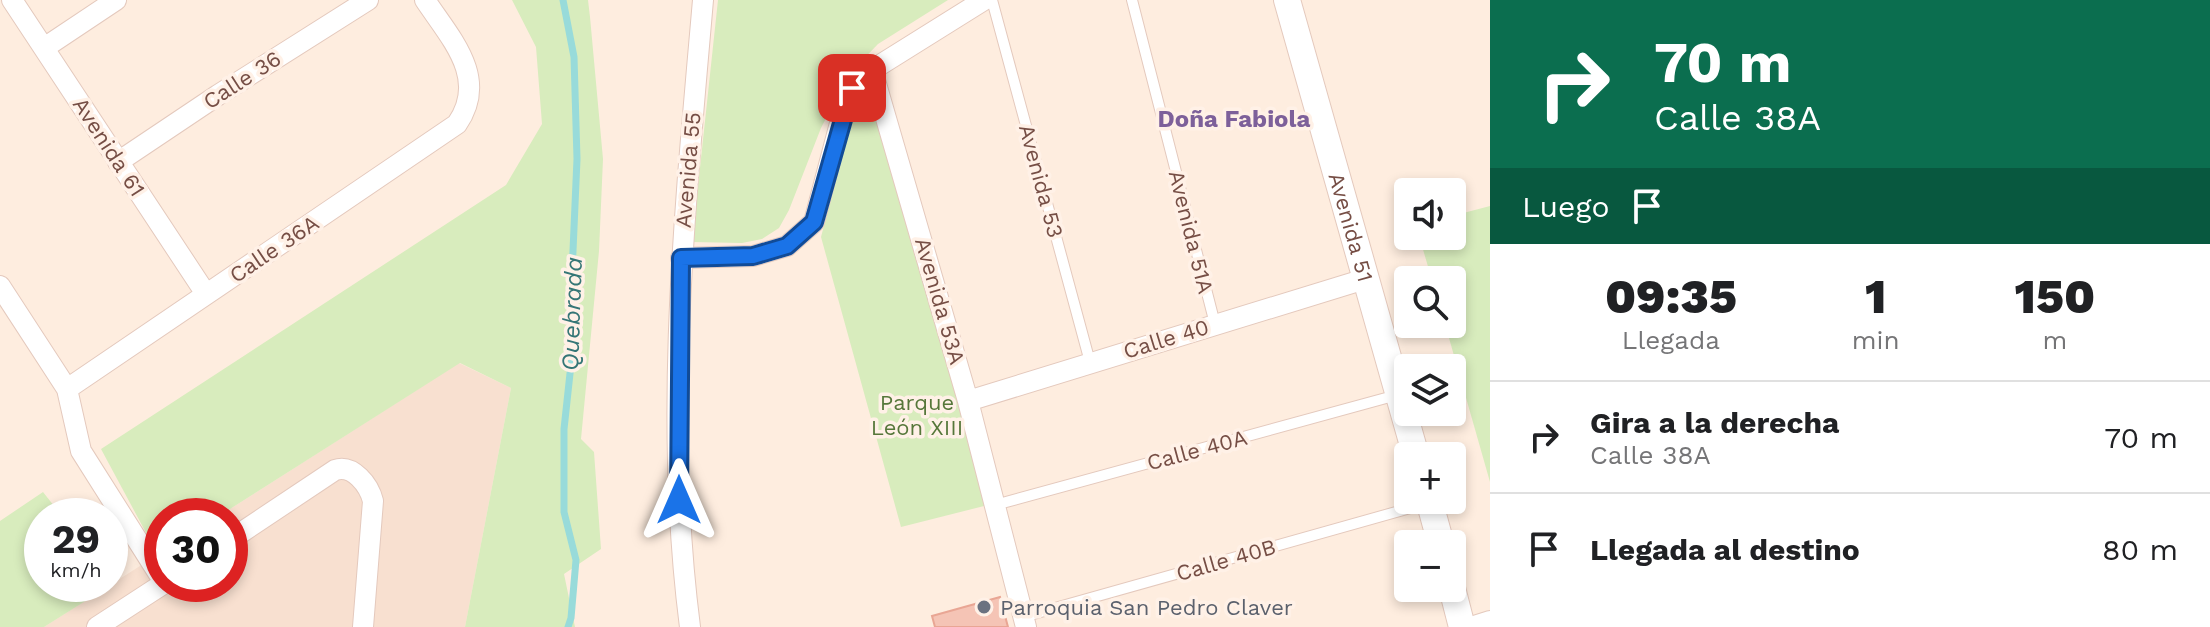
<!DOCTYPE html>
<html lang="es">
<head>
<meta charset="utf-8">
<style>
  :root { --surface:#fff; --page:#f2f2f2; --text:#202124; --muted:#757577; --line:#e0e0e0 }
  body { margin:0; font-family:"Work Sans",sans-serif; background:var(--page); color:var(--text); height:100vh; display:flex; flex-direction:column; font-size:30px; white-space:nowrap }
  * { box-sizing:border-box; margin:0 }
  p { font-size:26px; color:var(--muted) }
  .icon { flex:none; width:44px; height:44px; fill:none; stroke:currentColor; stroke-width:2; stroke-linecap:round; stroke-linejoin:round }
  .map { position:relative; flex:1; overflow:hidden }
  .panel { display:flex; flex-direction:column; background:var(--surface); width:720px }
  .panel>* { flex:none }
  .banner { background:#0b6e4f; color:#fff; overflow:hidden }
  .tools { position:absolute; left:1394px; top:178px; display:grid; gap:16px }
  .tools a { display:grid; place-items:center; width:72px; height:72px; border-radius:8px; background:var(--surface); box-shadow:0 4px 12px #0003; font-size:40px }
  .speed { position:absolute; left:24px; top:498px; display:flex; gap:16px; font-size:40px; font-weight:700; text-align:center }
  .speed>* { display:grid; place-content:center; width:104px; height:104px; border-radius:50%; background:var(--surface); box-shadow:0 4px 12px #0003; line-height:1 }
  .speed small { font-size:20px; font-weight:400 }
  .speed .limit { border:12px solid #d22; background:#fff; color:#111 }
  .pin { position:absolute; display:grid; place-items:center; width:68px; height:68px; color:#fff; margin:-34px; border-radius:16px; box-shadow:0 4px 12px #0006 }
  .me { position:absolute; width:88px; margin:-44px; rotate:0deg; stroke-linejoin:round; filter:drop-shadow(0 0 6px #0008) }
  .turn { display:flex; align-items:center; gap:28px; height:168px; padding:0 32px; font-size:36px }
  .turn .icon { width:104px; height:104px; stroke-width:2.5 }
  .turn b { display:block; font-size:56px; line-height:68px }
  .then { display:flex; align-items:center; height:76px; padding:0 32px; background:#0003; gap:16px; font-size:30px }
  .eta { display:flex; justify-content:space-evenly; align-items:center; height:136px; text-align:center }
  .eta b { font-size:48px; font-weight:800; line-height:56px }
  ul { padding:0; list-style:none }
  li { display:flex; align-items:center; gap:24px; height:112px; padding:0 32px; border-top:2px solid var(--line) }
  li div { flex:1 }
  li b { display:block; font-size:30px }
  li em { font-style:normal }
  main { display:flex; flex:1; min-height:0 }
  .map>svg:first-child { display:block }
  .residential { fill:#f8e0d0 }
  .green { fill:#d8ecbd }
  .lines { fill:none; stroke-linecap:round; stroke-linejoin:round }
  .stream { stroke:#98dbda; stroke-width:7 }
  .building { fill:#f5c4b5; stroke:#e9a694; stroke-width:2 }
  .service-casing { stroke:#e4c9bd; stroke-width:12 }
  .minor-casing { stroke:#e4c9bd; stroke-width:22 }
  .tertiary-casing { stroke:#e4c9bd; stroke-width:28 }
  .service { stroke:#fff; stroke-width:10 }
  .minor { stroke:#fff; stroke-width:20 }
  .tertiary { stroke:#fff; stroke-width:26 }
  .route-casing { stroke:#114b97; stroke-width:20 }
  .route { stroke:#1a73e8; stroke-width:14 }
  .worship-dot { fill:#6b7280; stroke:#fff1e7; stroke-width:3 }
  .labels { text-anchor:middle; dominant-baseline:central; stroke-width:7; stroke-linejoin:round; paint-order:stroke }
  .street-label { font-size:22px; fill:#764e45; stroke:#fff1e7 }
  .park-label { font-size:22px; fill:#56773a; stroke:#fff1e7 }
  .worship-label { font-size:22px; fill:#5b616d; stroke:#fff1e7; text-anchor:start }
  .neighbourhood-label { font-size:24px; font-weight:bold; fill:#7d609a; stroke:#fff1e7 }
  .water-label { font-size:24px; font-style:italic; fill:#357676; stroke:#fff1e7 }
</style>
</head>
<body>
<main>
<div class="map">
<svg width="1490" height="627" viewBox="0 0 1490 627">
  <rect width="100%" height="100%" fill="#feeddf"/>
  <path class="residential" d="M459,363l52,25 -46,239h-421l118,-75v32h68v-68h-11z"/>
  <path class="green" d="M512,0h76l2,17 13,142 -4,92 -18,188 13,13 7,97 -37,25 11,53h-110l46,-239 -51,-25 -241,153h-57v36l-4,3 -57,-106 405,-264 36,-61 -6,-77z
    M718,0h230l-70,44 -30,31 -27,53 -32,82 -10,18 -17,11 -20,4 -50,-1z
    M874,98l114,407 -87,22 -80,-290 30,-114z
    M1490,206v276l-45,-158h7v-44h-20l-13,-44h33v-20z
    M43,492l19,24h-20v68h68v-6l4,5 -70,44h-44v-106z"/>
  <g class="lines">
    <path class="stream" d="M563,0l11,57 3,102 -5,115v81l-8,74v83l12,48 -5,58 -3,9"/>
  </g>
  <path class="building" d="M1000,597l8,30h-73l-3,-11z"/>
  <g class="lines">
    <g class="service-casing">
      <path id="service" d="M992,0l98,362
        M1132,0l83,324
        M995,505l402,-110
        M1023,617l405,-114"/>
    </g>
    <g class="minor-casing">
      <path id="minor" d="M12,0l194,294
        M44,48l72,-48
        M872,70l96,331 58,226
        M118,162l100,-67 150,-95
        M681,258l72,-2 34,-10 27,-24 25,-95 13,-39 20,-18 112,-70
        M0,286l67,103 14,62 81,128
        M67,389l390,-265c32,-46 -6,-85 -32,-124
        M968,401l397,-122
        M230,540l105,-70c18,-6 34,15 38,31l-10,126
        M97,627l66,-43
        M690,627c-27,-208 -5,-419 13,-627
        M1471,627l19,-6"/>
    </g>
    <g class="tertiary-casing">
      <g id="tertiary">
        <path id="s1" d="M1287,0l129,456"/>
        <path d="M1429,500l12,44"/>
        <path d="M1452,588l10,39"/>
      </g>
    </g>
    <use href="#service" class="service"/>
    <use href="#minor" class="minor"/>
    <use href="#tertiary" class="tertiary"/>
  </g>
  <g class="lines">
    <g class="route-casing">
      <path id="route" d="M679,500l2,-242 72,-2 34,-10 27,-24 38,-134"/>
    </g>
    <use href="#route" class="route"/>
  </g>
  <circle class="worship-dot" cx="984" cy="607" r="8"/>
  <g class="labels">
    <g class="street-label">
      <text transform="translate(242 80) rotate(-33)">Calle 36</text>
      <text transform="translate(109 147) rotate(57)">Avenida 61</text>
      <text transform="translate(688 170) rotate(-85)">Avenida 55</text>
      <text transform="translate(1041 181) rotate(75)">Avenida 53</text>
      <text stroke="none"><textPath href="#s1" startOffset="236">Avenida 51</textPath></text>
      <text transform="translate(1191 232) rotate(76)">Avenida 51A</text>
      <text transform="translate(274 249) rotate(-34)">Calle 36A</text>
      <text transform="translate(940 301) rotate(74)">Avenida 53A</text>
      <text transform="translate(1166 339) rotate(-17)">Calle 40</text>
      <text transform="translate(1197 450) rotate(-15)">Calle 40A</text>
      <text transform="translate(1226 560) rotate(-16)">Calle 40B</text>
    </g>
    <g class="park-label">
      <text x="917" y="402">Parque<tspan x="917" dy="25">León XIII</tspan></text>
    </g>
    <g class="worship-label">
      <text x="1000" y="607">Parroquia San Pedro Claver</text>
    </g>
    <g class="neighbourhood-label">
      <text x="1234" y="119">Doña Fabiola</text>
    </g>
    <g class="water-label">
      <text transform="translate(572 314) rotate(-88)">Quebrada</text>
    </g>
  </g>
</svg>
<div class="tools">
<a><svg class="icon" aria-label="sound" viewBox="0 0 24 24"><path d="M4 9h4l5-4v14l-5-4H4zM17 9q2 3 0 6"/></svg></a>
<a><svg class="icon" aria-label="search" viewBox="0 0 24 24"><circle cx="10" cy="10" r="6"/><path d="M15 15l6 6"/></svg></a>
<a><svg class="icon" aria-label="layers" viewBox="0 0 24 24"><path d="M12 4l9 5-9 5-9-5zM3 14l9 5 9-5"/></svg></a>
<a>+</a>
<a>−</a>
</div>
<div class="speed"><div>29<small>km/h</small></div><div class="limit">30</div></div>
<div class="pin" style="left:852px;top:88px;background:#d93025"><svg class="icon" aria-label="arrive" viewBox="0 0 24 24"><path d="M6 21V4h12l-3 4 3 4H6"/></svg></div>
<svg class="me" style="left:679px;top:500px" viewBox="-20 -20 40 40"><path d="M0-17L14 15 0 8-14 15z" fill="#1a73e8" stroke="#fff" stroke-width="4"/></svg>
</div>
<section class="panel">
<div class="banner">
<div class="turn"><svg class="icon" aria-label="right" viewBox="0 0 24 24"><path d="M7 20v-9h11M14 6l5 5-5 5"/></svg><div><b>70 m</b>Calle 38A</div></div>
<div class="then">Luego<svg class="icon" aria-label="arrive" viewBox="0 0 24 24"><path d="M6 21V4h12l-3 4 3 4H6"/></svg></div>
</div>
<div class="eta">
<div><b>09:35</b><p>Llegada</p></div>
<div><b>1</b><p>min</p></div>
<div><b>150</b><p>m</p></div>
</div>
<ul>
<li><svg class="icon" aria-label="right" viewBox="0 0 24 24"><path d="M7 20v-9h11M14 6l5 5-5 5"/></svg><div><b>Gira a la derecha</b><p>Calle 38A</p></div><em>70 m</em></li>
<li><svg class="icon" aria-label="arrive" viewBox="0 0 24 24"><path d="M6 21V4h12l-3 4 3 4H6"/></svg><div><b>Llegada al destino</b></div><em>80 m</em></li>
</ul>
</section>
</main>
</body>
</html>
